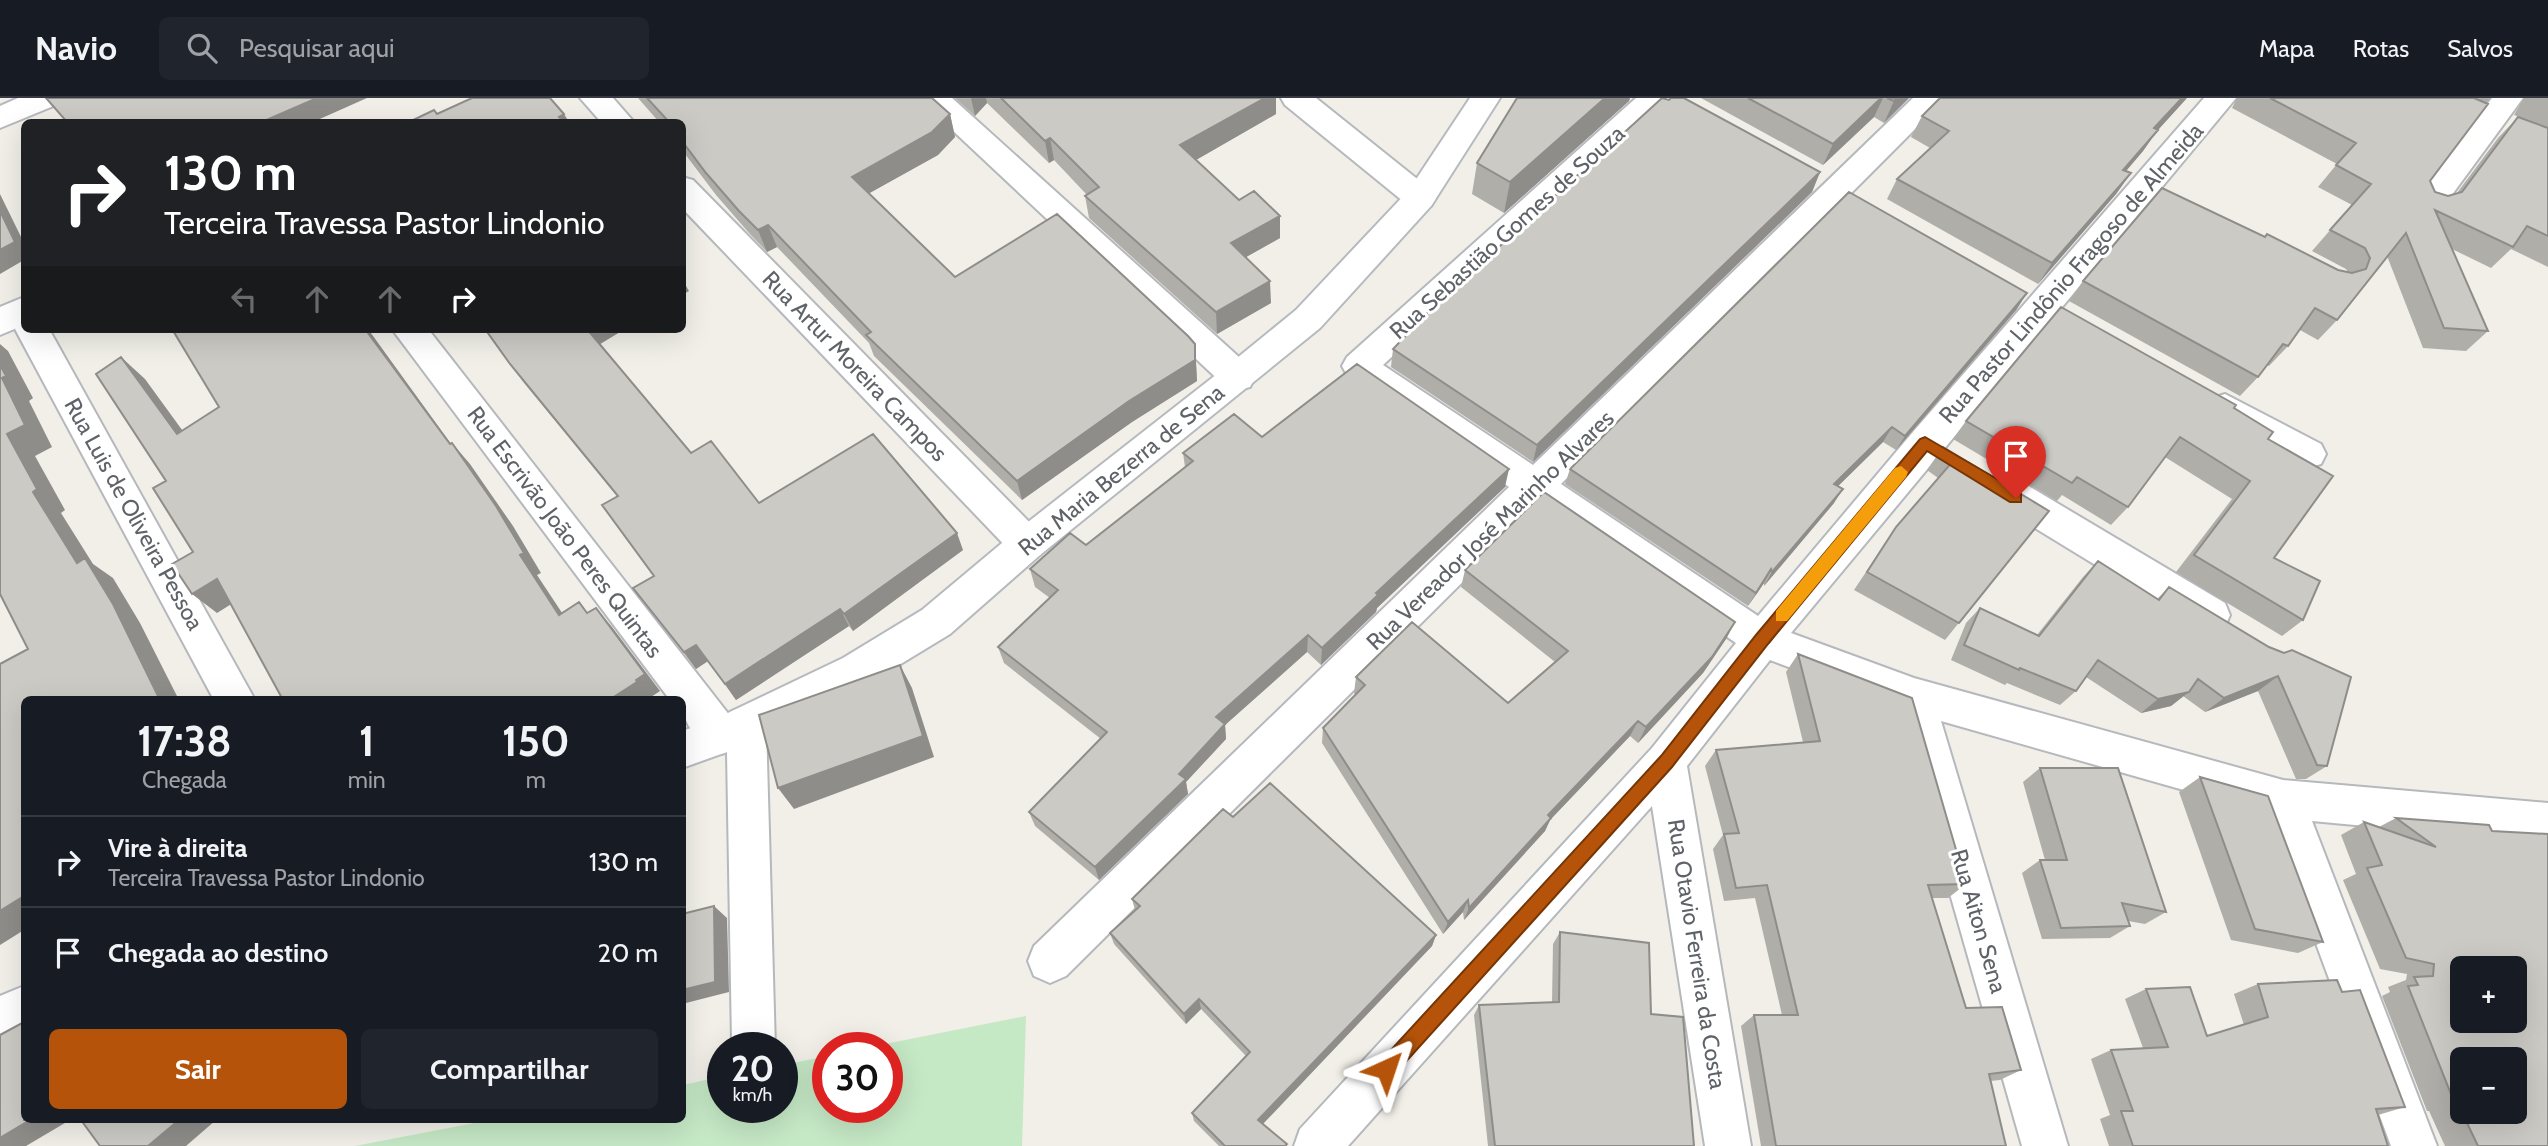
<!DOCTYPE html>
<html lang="pt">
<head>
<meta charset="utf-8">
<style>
  :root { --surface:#171b24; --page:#20242c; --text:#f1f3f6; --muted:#9ea1a6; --line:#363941; --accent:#b45309 }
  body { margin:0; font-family:Cabin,sans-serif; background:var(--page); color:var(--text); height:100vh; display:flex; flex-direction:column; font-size:26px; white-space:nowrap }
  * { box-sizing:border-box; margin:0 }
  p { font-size:23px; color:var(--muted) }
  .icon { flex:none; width:38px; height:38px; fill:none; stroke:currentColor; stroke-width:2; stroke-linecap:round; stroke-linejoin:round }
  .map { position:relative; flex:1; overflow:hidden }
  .side { position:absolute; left:21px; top:598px; width:665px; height:427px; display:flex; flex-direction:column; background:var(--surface); border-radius:10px; box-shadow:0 7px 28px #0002 }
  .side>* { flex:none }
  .banner { position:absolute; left:21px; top:21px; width:665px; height:214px; border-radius:10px; box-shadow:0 7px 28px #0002; background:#202124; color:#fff; overflow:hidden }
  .tools { position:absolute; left:2450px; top:858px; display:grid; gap:14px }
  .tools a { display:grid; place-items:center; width:77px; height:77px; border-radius:10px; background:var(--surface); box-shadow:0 7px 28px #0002; font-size:35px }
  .speed { position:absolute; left:707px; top:934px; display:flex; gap:14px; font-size:35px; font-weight:700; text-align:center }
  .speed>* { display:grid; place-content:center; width:91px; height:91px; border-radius:50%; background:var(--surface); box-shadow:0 7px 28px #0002; line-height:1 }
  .speed small { font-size:18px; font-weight:400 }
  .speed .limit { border:10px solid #d22; background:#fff; color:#111 }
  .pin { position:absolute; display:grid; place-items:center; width:60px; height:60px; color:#fff; margin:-72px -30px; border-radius:50% 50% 50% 0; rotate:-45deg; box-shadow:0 0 7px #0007 }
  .pin .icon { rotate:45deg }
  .me { position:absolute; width:77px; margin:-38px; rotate:42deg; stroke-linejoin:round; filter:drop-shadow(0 0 5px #0008) }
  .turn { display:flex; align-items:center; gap:24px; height:147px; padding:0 28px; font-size:32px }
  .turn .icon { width:91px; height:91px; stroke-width:2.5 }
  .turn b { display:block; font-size:49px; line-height:60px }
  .lanes { display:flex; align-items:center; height:66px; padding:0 28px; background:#0003; justify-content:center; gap:35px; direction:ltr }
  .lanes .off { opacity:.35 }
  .eta { display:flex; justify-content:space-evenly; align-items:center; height:119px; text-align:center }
  .eta b { font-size:42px; font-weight:800; line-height:49px }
  .primary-button { display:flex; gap:14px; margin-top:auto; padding:14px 28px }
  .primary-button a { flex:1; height:80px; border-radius:10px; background:var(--accent); color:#fff; font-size:28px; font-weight:800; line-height:80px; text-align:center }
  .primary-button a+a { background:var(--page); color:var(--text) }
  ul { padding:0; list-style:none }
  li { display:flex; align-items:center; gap:21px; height:91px; padding:0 28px; border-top:2px solid var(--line) }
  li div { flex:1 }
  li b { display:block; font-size:26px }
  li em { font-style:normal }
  header { display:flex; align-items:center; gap:42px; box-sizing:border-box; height:98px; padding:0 35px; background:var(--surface); border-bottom:2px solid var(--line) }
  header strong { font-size:33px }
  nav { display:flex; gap:38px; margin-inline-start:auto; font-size:24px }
  .search { width:490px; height:63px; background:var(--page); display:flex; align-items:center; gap:18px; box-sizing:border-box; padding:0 24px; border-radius:10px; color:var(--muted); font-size:26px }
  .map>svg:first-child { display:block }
  .green { fill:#c5e8c5 }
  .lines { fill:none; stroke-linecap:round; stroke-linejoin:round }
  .street-casing { stroke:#b5b8bc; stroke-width:4 }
  .secondary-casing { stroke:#b6babf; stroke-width:4 }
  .street { fill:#fff; fill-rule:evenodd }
  .secondary { fill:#fff; fill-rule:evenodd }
  .wall { fill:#afaea9 }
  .shaded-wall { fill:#8f8d8a }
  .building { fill:#cccac5; stroke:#8f8d8a; stroke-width:2; fill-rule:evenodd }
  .route { fill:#b45309; stroke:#753606; stroke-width:2 }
  .slow { fill:#f59e0b }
  .labels { text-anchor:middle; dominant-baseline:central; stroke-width:6; stroke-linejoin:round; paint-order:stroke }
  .street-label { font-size:23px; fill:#5f6368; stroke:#fff }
</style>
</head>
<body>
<header>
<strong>Navio</strong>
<div class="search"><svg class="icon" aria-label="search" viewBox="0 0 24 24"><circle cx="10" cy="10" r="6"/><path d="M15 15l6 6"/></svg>Pesquisar aqui</div>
<nav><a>Mapa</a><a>Rotas</a><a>Salvos</a></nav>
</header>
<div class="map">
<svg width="2548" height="1048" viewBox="0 0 2548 1048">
  <rect width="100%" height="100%" fill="#f1efe8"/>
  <path class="green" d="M1026,918l-4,130h-667l135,-26h192l1,-35 40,-9v32h59v-43l46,-9v52h59v-60h-22z"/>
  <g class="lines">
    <g class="street-casing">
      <path id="street" d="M18,0h42l-4,7 -56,23v-22z
        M580,0h33l21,24h-33z
        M918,0h34l298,269 5,10 -5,10 -12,3 -12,-3z
        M1281,0h35l115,92 5,8 -5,8 -11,3 -11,-3 -124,-101z
        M1636,0h34l-287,267 150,100 380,-367h33l-385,386 197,132 154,-183 292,-335h32l-445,535 123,45 369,102 265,23v40l-236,-22 125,325h-46l-123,-332 -327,-93 127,425h-46l-125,-438 -127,-48 -83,106 64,380h-46l-53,-340 -304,340h-54l6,-17 352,-381 84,-105 -198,-136 -472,469 -16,7 -16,-7 -6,-15 6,-15 475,-459 -162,-112 -5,-9 5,-9z
        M2492,0h31l-83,113 -11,3 -11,-3 -5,-8 5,-8z
        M682,79l11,3 347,353 6,11 -6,11 -13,5 -13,-5 -332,-347z
        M24,221v10h25l206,371h-41l-199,-371z
        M392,231h36l302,387 2,-5 14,-5 14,5 6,13 9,324h-40l-3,-5 -5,-291 -6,2c-22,-8 -39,-30 -39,-54h-12z
        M2225,296l96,50 5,10 -5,10 -13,4 -13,-4 -82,-46 -6,-10 6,-10z
        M2002,376l13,4 210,125 5,12 -5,12 -14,5 -14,-5 -208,-127 -5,-11 5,-11z"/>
    </g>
    <g class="secondary-casing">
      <path id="secondary" d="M1470,0h30l-69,108 -111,122 -280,227 -90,79 -79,48 -136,67 -53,19v-37l27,-9 134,-64 79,-48 92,-77 212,-166 70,-57 113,-120z
        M24,199v28l-24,10v-28z
        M24,888v44l-24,10v-44z"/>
    </g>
    <use href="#street" class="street"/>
    <use href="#secondary" class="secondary"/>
  </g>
  <path class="wall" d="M638,0h294l18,16 5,23 -17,18 -69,38 86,84 240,67 2,37 -65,41 -110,78 -148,-144 -5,-13 -92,-96 -10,5 -18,-19 -33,-38 -34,-45v-28h-23z
    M955,0h321v16l-80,46 43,40 41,16v22l-34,19 25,46 -54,31 -128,-116 -4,-22 2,-1 -33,-35 -5,3 -62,-60 -12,13z
    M1517,0h113l-1,3 -125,112 -32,-19 5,-31z
    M1701,0h208l-25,25 -10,-6 -51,48z
    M1940,0h247l-30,33 -14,20 -17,20 5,2 -15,21 -78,90 -151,-85 10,-20 33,-31 -19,-11 11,-21z
    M2237,0h253l-60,83 5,11 13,4 9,-3 41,-55 20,-21h2l-6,-2 10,-17h24v169l-37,-18 -20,19 -39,-19 36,82 -22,20 -43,-3 -36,-92 -50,64 -19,20 -18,-10 -12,16 -19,20 -2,-1 -9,12 -18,19 -171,-95 14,-20 182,-44 73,33 10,2 -2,-3 -34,-18 40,-46 -34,-18 19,-23 -105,-56z
    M1820,74l-8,20 -279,270 -142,-95 2,-18z
    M2017,211l-121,141 -13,-8 -45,44 -4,17 -70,83v-3l-16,23 -183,-122 5,-15z
    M485,231l115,15 91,109 68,50 204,47 -110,81 -4,-5 -113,74 -28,-39 -12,8 -63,-81 21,-12 -37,-80 -93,-113z
    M2234,310l34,31 6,119 29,62 -21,16 -106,-64 56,-73 -67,-42 -37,50 -17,18 -49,-30 -5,6 -104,-62 13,-18z
    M1262,339l243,50 -128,121 -1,4 -55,53 -14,-13 -82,73 1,14 -40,43 2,12 -89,86 -64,-54 -6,-14 72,-73 -97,-76 -6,-16 52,-49 -15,-11 -5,-18 56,-24 99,-78 -2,-14z
    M1943,349l106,64 -104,129 -91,-50 42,-63 42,-49 -11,-8z
    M2098,463l59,38 12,-12 100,60 58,119 -21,13h-10l-38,-88 -53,21 -22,-16 -12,10 -30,7 -55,-36 -10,14 -16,14 -53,-22 -2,2 -54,-25 15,-37 14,-15 57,27 46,-58z
    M1465,472l270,52 -9,17 -23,34 -65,70 -8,-7 -80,84 -5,11 -81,89 -1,-8 -20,22 -121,-191 1,-15 33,-33 -2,-2 2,-16 152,26 47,-41 -94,-75z
    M1798,556l168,230 -18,14h-16l34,110 55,62 -21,10 -10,1 16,65h-245l-20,-120 13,-11h28l-27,-117 -31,3 -11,-52 10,-14 -18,-69 11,-16 87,-8 -17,-70z
    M2040,670l126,144 -21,12 -17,-3 2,5 -20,12 -68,1 -20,-66 18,-13h5l-22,-78z
    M2200,679l123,165 -25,11 -67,-13 -52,-148z
    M1233,719l203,118 -4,11 -169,178 24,20v2h-68l-25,-25 -2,-8 54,-57 -45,-47 -15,15 -72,-80 -4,-11 25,-23 -3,-11z
    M2396,720l93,7 59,321h-103l-16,-35h-2l-45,-115 8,-4 -2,-5 18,-7 1,-6 -27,-5 -37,-89 13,-6 -15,-39 23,-13 15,5z
    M1560,834l91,82 43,132h-206l-14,-131 5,-10 73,-3 1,-58z
    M2258,886l84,8 63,115 -27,8 10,31h-279l-9,-27 10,-4 -19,-56 20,-9 32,-2 -18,-49 21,-10 61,47 37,-11 -10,-31z"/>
  <path class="shaded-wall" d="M317,0h50l-54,24h-51z
    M971,0h15l1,5 -12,13z
    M1265,0h11v16l-94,54 -2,-23z
    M1605,0h25l-1,3 -125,112 6,-31z
    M1881,0h2l-9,19 -51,48 10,-21z
    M1897,0h12l-25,25 10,-22z
    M2182,0h5l-30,33 -14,20 -34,40 14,-21 31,-42z
    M564,16l5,8h-7l-3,-5z
    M950,16l5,23 -17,18 -79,44 -7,-22z
    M1050,40l4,22 -5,3 -4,-22z
    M1820,74l-8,20 -279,270 4,-17z
    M2131,75l-15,21 -78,90 14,-21z
    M0,96l24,49v17l-24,14z
    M1280,118v22l-48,27 -1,-22z
    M768,127l9,22 -10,5 -9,-22z
    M682,181l7,12 -7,4z
    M1270,183l1,22 -54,31 -1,-22z
    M2027,195l-10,16 -121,141 9,-14z
    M365,231h3l99,137 -17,-22z
    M586,231h39l-28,17z
    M0,246l8,7 25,47 -4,3 23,46 -17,9 30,54 -4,3 32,51 20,14 27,45 39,77h-19l-127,-208 -26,-58 -7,-69z
    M1195,246l2,37 -65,41 -110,78 -5,-19z
    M121,259l24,22 56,77 -24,-22z
    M1892,329l-9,15 -57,56 8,-14z
    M452,345l18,21 43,62 28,47 -4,2 39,59 -17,-19 -39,-60z
    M1509,371l-4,18 -128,121 -1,4 -55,53 1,-17 54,-55z
    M1843,391l-9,14 -70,83 8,-14z
    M957,435l6,17 -110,81 -9,-17z
    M1771,471l-7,14 -16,23 8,-13z
    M217,481l24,19 -24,15 -25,-19z
    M596,510l16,19 48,64 -9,6 2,3h-44z
    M840,511l9,17 -113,74 -11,-16z
    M1735,524l-9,17 -23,34 -65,70 8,-16z
    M1308,537l-1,17 -82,73 1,14 -40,43 2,12 -89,86 -4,-13 84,-93 37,-57z
    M696,547l12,16 -12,8 -12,-17z
    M900,567l12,23 22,69 -140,52 -16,-21z
    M2278,578l-20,15 -53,21 19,-14z
    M2189,594l-18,14 -30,7 17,-14z
    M1638,623l-8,15 -80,84 -5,11 -81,89 5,-12 79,-93z
    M24,798v34l-24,15v-34z
    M1468,802l-5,12 -20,22 5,-12z
    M714,808l13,12 2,74 -47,12v-14z
    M1436,837l-4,11 -173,182 -1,-8z
    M1199,901l2,10 -15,15 -2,-10z
    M30,1022h40l-44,26h-26v-8z
    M179,1022h37l-30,26h-38z"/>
  <path class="building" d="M46,0h271l-55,24h-195z
    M472,0h78l14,16 -5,3 5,5h-155l25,-12 3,4z
    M647,0h285l18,16 -18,18 -80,45 103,100 102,-63 131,122 7,8v16l-66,41 -112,80 -151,-146 5,-3 -103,-107 -10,5 -19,-19 -33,-38 -24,-32v-19h-13z
    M1001,0h264l-85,47 59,55 15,-9 26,25 -49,27 39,38 -54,31 -131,-116 14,-9 -49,-49 -5,3z
    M1517,0h88l-95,84 -33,-19z
    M1662,0l7,2 2,-2h13l136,74 -283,273 -144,-96 38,-40z
    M1748,0h133l-48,46z
    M1887,0h10l-3,3z
    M1940,0h242l-28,30 4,2 -35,40 8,3 -79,90 -155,-84 52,-48 -27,-15z
    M2270,0h204l14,6 -58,77 5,11 13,4 14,-4 56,-75 30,11v108l-21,-10 -14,21 -78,-37 53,121 -44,-3 -38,-95 -69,87 -22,-12 -27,38 -5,-2 -25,33 -175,-96 79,-93 103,49 2,-3 71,36 14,3 14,-4 4,-11 -5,-10 -35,-18 41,-46 -35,-19 20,-22z
    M1849,94l178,101 -122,143 -13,-9 -58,57 9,5 -71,83 -1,-3 -15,24 -186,-124z
    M0,113l15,31 -15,8z
    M2061,209l175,98 -2,3 39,24 -5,7 65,37 -59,82 46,23 -17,39 -109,-65 56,-74 -70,-44 -52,70 -51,-30 -5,6 -106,-62z
    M172,231h193l85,115 2,-1 44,63 28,47 -4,2 39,60 20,-13 8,11 9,-5 49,66 -9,6 1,2 -28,18h-326l-66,-121 -25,15 -20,-30 21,-12 -40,-64 13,-7 -70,-107 25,-17 56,77 42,-27z
    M485,231h102l104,124 20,-12 48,62 114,-69 84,99 -113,81 -4,-5 -115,75 -29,-39 -12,7 -51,-64 21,-12 -52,-71 16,-9 -108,-132z
    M1357,266l152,105 -133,124 2,2 -56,53 -14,-13 -92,82 9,7 -46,50 7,5 -91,88 -66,-55 78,-80 -109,-85 60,-57 -28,-21 40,-36 16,12 107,-84 -10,-8 51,-39 28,23z
    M0,267l6,11 -4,2 23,47 -18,9 30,55 -4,3 44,71 8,-5 28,46 47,96h-136v196l-24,15v-247l28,-15 -28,-55z
    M1943,349l106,64 -90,112 -92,-51 29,-45 58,-67 -14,-9z
    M1544,394l191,130 -23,35 -66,70 -8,-6 -90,94 3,3 -82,90 -1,-8 -20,22 -125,-194 42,-43 -9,-8 56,-55 96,81 60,-52 -103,-81z
    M2098,463l61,39 10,-13 100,60 15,6 8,-3 59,27 -24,89 -10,-1 -39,-89 -54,22 -26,-19 -9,13 -31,7 -60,-39 -22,31 -56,-23 -1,2 -55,-25 16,-37 59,28z
    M1798,556l114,44 54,186 -38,1 38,123 36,-1 19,63 -32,4 17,72h-230l-22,-131h44l-31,-130 -31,3 -12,-54 15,-1 -23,-83 104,-9z
    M900,567l23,71 -145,52 -19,-73z
    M2040,670h78l48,144 -44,-9 8,23 -69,2 -21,-68h27z
    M2200,679l68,19 55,146 -68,-13z
    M1270,685l166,152 -178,185 29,24 -2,2h-60l-33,-33 58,-61 -51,-53 -15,15 -74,-81 30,-27 -8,-7 91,-90 10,8z
    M2396,720l93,7 3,6 56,3v312h-70l-20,-42h-3l-47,-118 10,-1 -4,-8 19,-1 1,-12 -28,-6 -39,-90 15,-3 -18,-43 72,25zM2462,870h53v52h-53zM2462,961h53v52h-53z
    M714,808l1,76 -33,8v-76z
    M1560,834l89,11 2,71 32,3 11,129h-199l-16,-141 80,-3z
    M2337,882l5,12 18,-2 45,117 -29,2 12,37h-255l-12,-35h12l-22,-61 57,-3 -22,-58 44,-2 17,49 61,-19 -10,-33z
    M24,924v98h6l-30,18v-103z
    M81,1022h98l-31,26h-48z"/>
  <path class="route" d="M1925,339l96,56v9h-11l-83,-51 -159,193 -96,123 -279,309 -7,3 -7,-3 -2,-7 2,-6 282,-307 95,-121 164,-196z"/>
  <path class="slow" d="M1901,368l7,6 -2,5 -119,144h-11v-10l119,-143z"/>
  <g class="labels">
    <g class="street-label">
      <text transform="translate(1507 134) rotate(-42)">Rua Sebastião Gomes de Souza</text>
      <text transform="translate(2071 175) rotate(-49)">Rua Pastor Lindônio Fragoso de Almeida</text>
      <text transform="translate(855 268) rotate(46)">Rua Artur Moreira Campos</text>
      <text transform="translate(1121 372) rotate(-39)">Rua Maria Bezerra de Sena</text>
      <text transform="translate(134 416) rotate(61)">Rua Luis de Oliveira Pessoa</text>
      <text transform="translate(1490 432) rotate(-44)">Rua Vereador José Marinho Alvares</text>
      <text transform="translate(565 434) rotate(53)">Rua Escrivão João Peres Quintas</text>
      <text transform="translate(1979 823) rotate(74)">Rua Aiton Sena</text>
      <text transform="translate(1697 856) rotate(81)">Rua Otavio Ferreira da Costa</text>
    </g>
  </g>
</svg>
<div class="tools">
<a>+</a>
<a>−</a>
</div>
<div class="speed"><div>20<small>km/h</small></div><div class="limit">30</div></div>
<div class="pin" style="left:2016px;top:400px;background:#d93025"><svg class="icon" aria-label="arrive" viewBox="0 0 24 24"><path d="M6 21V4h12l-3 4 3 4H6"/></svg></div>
<svg class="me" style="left:1386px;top:971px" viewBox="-20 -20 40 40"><path d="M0-17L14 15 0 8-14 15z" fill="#b45309" stroke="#fff" stroke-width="4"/></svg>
<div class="banner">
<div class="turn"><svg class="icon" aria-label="right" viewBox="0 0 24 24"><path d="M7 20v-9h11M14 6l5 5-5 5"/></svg><div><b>130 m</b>Terceira Travessa Pastor Lindonio</div></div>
<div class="lanes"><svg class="icon off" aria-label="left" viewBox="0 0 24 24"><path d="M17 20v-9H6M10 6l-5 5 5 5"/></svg><svg class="icon off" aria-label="ahead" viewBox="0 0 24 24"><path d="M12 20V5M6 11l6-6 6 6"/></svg><svg class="icon off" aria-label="ahead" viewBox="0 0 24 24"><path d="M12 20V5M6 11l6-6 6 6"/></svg><svg class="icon" aria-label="right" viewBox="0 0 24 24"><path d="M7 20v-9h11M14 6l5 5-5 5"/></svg></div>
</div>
<section class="side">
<div class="eta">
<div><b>17:38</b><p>Chegada</p></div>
<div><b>1</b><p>min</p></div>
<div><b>150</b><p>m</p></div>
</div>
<ul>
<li><svg class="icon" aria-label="right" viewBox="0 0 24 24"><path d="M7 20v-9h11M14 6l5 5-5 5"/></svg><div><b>Vire à direita</b><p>Terceira Travessa Pastor Lindonio</p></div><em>130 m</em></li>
<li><svg class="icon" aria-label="arrive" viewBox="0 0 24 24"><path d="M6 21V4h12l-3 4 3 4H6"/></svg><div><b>Chegada ao destino</b></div><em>20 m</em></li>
</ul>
<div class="primary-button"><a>Sair</a><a>Compartilhar</a></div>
</section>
</div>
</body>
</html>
